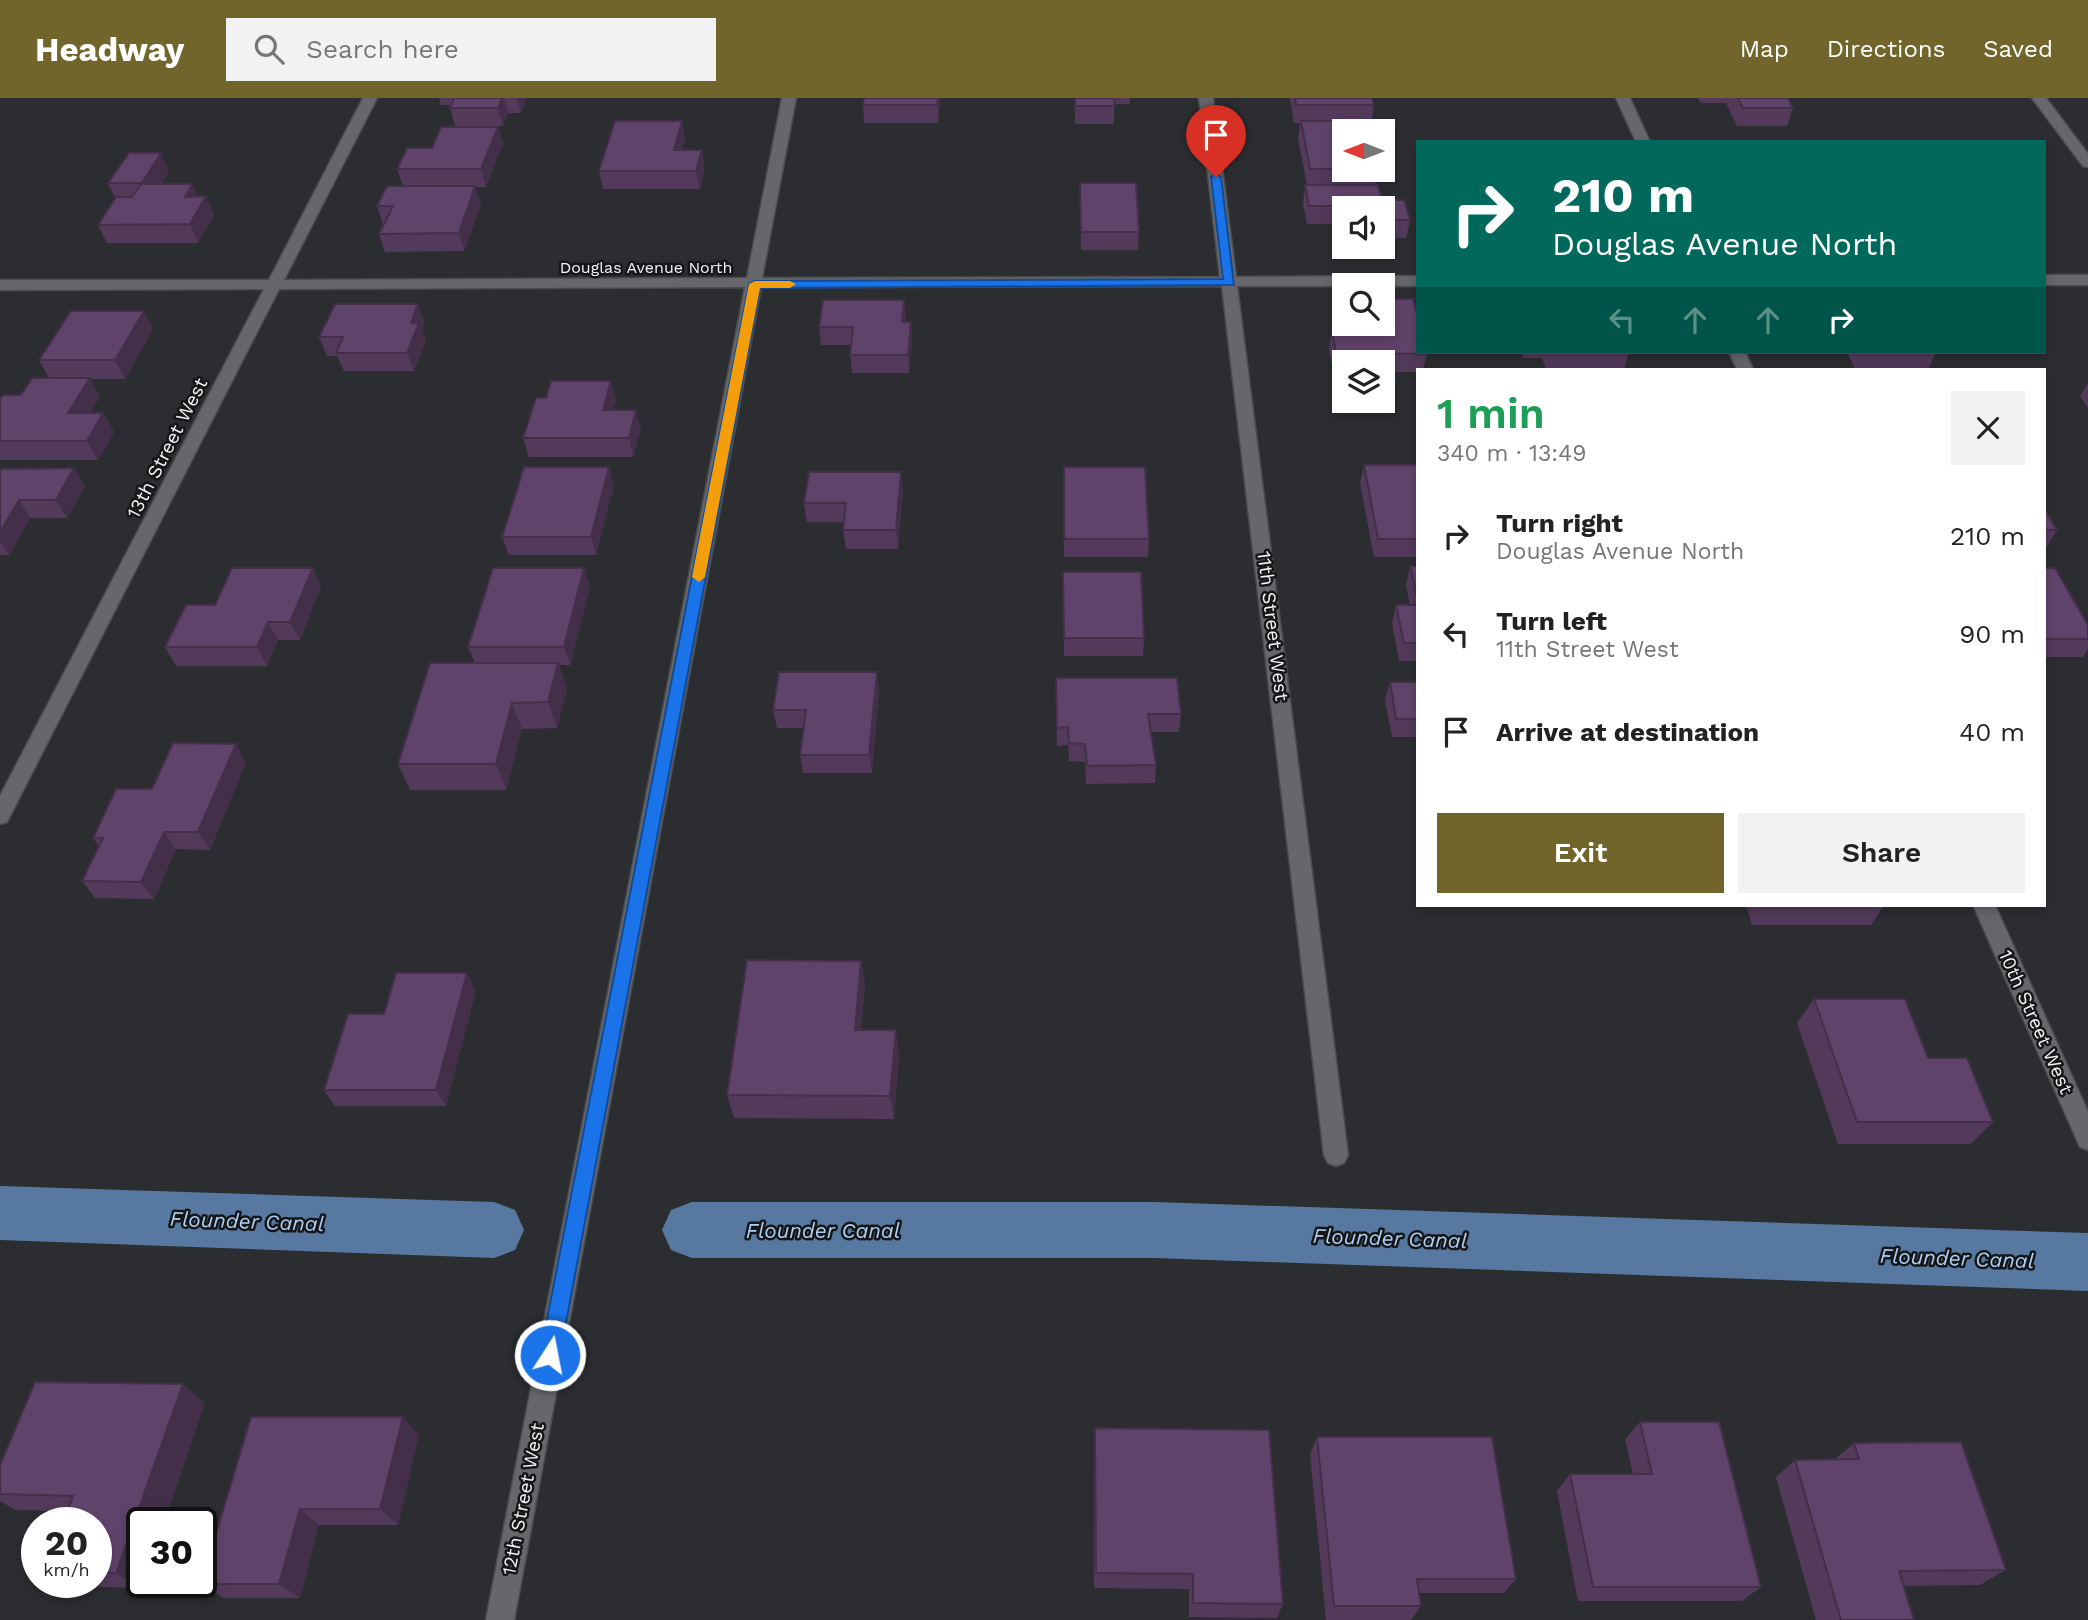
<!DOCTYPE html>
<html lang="en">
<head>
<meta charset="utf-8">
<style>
  :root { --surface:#fff; --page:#f2f2f2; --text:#222; --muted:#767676; --accent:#71652b }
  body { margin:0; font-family:"Work Sans",sans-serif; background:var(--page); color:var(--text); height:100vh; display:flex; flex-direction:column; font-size:26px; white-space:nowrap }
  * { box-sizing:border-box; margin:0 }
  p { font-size:23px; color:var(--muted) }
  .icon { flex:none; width:38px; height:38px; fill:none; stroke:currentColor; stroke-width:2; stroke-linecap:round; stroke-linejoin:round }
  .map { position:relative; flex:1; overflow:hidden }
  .sheet { position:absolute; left:1416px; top:270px; width:630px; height:539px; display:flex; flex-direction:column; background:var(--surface); border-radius:0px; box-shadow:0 4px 10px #0003 }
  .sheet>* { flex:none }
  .hud { position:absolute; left:1416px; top:42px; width:630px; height:214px; border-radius:0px; box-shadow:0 4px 10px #0003; background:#00695c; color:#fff; overflow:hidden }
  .needle { width:46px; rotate:270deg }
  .buttons { position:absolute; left:1332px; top:21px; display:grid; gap:14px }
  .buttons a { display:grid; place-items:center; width:63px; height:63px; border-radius:0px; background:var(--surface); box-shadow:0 4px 10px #0003; font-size:35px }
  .speed { position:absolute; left:21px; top:1409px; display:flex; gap:14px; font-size:35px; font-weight:700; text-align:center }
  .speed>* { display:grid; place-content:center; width:91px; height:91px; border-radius:50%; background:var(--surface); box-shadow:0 4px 10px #0003; line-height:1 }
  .speed small { font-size:18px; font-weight:400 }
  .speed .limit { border:4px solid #111; border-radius:10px; background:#fff; color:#111 }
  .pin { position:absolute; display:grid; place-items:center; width:60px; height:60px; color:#fff; margin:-72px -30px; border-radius:50% 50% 50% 0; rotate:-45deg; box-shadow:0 0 7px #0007 }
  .pin .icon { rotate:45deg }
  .me { position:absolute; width:77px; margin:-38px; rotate:11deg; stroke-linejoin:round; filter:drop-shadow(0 0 5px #0008) }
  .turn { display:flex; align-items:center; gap:24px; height:147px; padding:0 21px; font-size:32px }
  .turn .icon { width:91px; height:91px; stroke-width:2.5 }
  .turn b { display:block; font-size:49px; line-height:60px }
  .lanes { display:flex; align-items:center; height:66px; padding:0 21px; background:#0003; justify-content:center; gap:35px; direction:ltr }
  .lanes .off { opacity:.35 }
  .round { display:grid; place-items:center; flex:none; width:74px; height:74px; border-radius:0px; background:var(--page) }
  .overview { display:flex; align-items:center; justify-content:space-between; height:119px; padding:0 21px }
  h1 { font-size:42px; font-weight:600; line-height:52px; color:#1e9e55 }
  .cta { display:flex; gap:14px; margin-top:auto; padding:14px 21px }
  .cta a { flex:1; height:80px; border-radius:0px; background:var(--accent); color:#fff; font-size:28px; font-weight:600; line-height:80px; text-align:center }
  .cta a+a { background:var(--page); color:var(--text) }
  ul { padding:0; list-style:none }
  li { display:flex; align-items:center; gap:21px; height:98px; padding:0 21px }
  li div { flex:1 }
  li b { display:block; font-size:26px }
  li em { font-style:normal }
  header { display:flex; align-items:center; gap:42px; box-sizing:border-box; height:98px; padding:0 35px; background:var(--accent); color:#fff }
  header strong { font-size:33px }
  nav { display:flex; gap:38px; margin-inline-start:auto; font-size:24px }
  .search { width:490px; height:63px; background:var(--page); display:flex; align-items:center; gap:18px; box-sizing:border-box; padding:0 24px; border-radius:0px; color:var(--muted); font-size:26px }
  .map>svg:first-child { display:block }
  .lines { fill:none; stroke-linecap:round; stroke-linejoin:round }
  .canal { fill:#5778a0; fill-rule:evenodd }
  .street-casing { stroke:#4a4b4e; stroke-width:3 }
  .street { fill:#66676b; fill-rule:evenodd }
  .wall { fill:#533a5b; fill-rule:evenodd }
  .shaded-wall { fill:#432f4a }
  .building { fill:#60436a; stroke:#432f4a; stroke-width:2 }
  .route { fill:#1a73e8; stroke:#114b97; stroke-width:2 }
  .slow { fill:#f59e0b }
  .labels { text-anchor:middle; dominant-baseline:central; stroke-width:5; stroke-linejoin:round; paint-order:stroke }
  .far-street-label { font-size:16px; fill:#f3f4f6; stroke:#151617 }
  .street-label { font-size:19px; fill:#f3f4f6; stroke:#151617 }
  .water-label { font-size:21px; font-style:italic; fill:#b0cef4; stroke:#151617 }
</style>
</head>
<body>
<header>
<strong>Headway</strong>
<div class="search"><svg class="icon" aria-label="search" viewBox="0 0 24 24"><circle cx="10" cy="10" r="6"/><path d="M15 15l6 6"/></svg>Search here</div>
<nav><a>Map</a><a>Directions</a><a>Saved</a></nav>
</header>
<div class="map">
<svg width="2088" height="1522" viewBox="0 0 2088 1522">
  <rect width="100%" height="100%" fill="#2c2d31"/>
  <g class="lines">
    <path class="canal" d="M0,1088l494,16 21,8 9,20 -9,20 -21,8 -494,-18z
      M692,1104h463l933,31v58l-933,-33h-463l-21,-8 -9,-20 9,-20z"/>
    <g class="street-casing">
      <path id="street" d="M363,0h14l-93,182 463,-2 35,-180h14l-34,180 458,-1 -21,-179h14l23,179 182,-1v10h-181l111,869 -4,8 -8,3 -8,-3 -4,-8 -102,-869 -461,1 -247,1333h-28l259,-1333 -466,2 -269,527 -3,6 -7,2v-28l264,-507 -264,1v-10h269z
        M1616,0h14l20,44h-14z
        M2032,0h14l42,56v13l-5,-1z
        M2044,177h44v10h-44z
        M1729,254h16l8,17h-16z
        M1973,807h22l93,207v38l-8,-3z"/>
    </g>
    <use href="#street" class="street"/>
  </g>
  <path class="wall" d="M439,0h88l-6,15h-13l-5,13h-48l-5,-18 1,-3h-10z
    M864,0h76l-2,25h-74l-1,-18z
    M1075,0h55v6h-16v20h-39z
    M1290,0h82l2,7 -3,18h-26l-1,47h34l-3,15 7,15 28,20 -4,18h-18l-2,12h-49l-5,-26h-25l-4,-21 2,-18h2l-9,-46 2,-16h-6zM1344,110h38v39h-38z
    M1698,0h90l5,10 -6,18h-50l-11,-23h-25z
    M498,29l5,17 -17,43h-11l6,17 -17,47 -79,1 -6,-18 4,-10 -6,-18 26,-20 -6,-17 35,-21z
    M685,41l-3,11 23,18 -5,21h-97l-4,-18z
    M169,73l-8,13 37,13 8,-1 8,19 -16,28h-91l-9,-18 17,-27 -7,-15z
    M1080,85l59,49 -1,18h-57z
    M904,202l2,22h5l1,18 -3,33h-57l-2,-18 1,-10h-30l-2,-18z
    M144,213l9,18 -28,50h-35l10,17 -10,17h13l11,19 -16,28h-98v-61l21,-4 28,-17 -10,-18z
    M425,224l-3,8 4,11 -12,30h-70l-7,-15h-10l-8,-19z
    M1347,226h35l45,30 -4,15h-5v3h-36v-10h-38v10h-11l-4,-23 3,-18h16z
    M1521,254h108l-5,17h-78l-4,-11h-19z
    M1847,254h89l-8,17h-73z
    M2088,285v25l-8,-12z
    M616,302l-3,10 28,18 -8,29h-104l-6,-19z
    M1364,367h54v92h-44l-14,-74z
    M74,370l11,19 -18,31h-37l-21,37h-9v-86z
    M614,387l-18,70h-87l-7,-18z
    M1063,387l86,54 -1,18h-84z
    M903,392l-5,59h-52l-3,-19 1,-8h-37l-3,-19z
    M2044,410l13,22 -13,21z
    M1410,468h8v95h-19l-7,-38 4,-18h14l-4,-20z
    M313,470l8,19 -21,53h-22l-11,26h-91l-11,-19z
    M2044,470l44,57v24l-5,8h-39z
    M1063,474l81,66 -1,18h-79z
    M590,489l-20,78h-11l8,24 -10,39 -35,1 -16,61h-96l-12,-26 77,-101 -7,-16z
    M877,574l2,18 -7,83h-69l-3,-18 4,-27h-27l-4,-18z
    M1056,580l125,36 -2,18h-28l5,33 -1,18 -69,1 -1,-22 -16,-1 -1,-16 -11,1z
    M1390,584h28v55h-26l-7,-37z
    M246,664l-36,88 -34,-1 -22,50 -59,-1 -13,-17 17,-35 -6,-8 59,-49z
    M1746,807h138l-13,20h-119z
    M861,863l4,24 -4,45 38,24 -5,65 -160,-1 -7,-23z
    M476,892l-30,116h-111l-11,-16 60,-76z
    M1814,901l114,59 65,64 -22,22h-133l-41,-121z
    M205,1305l-41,119h-22v60h1l-2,6 -70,-2 -7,-4h32v-60l-29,-11 -51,-1 -16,-9v-36z
    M251,1319l168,18 -21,90h-79l-19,73h-76l-23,-14z
    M1640,1324l121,165 -19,14h-164l-21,-110 13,-17h63l-8,-35z
    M1095,1330l188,176 -6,14 -88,-1v-28l-95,-1v-142z
    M1317,1339l199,142 -12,14h-85l2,13 -10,14h-85l-16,-166z
    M1854,1345l152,127 -26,15 -77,1 11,34h-98l-40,-143 19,-17h39z"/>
  <path class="shaded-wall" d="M502,0h2l4,15 -5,13 -5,-18z
    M517,0h10l-6,15z
    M938,0h2v4l-2,21z
    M682,23l3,18 -8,29 -3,-18z
    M498,29l5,17 -17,43 -5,-18z
    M702,52l3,18 -5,21 -4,-18z
    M161,55l8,18 -19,30 -8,-18z
    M192,86l8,18 -15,-5z
    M475,88l6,18 -17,47 -5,-18z
    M206,98l8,19 -16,28 -8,-19z
    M904,202l2,19 -2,21 -2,-18z
    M418,206l7,18 -3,8 4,11 -12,30 -7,-18 4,-30z
    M144,213l9,18 -28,50 -10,-19z
    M911,224l1,18 -3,33 -1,-18z
    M90,280l10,18 -21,36 -11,-19z
    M611,283l5,19 -8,28 -5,-18z
    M636,312l5,18 -8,29 -4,-19z
    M103,315l11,19 -16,28 -11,-19z
    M609,369l5,18 -18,70 -5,-18z
    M74,370l11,19 -18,31 -11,-18z
    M901,374l2,18 -5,59 -2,-19z
    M19,402l11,18 -21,37 -9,-14v-9z
    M313,470l8,19 -21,53 -10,-18z
    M584,470l6,19 -20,78 -6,-18z
    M268,524l10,18 -11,26 -10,-19z
    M558,565l9,26 -10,39 -9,-26z
    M877,574l2,18 -7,83 -3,-18z
    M512,605l10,26 -16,61 -10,-26z
    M236,646l10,18 -36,88 -12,-18z
    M164,734l12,17 -22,50 -13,-17z
    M861,863l4,24 -6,68 -4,-23z
    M467,875l9,17 -30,116 -10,-16z
    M896,932l3,24 -5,65 -4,-23z
    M183,1286l22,19 -41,119h-22v60h1l-2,6 -25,-15z
    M403,1319l16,18 -21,90 -18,-16z
    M300,1411l19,16 -19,73 -21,-14z"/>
  <path class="building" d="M454,0h48l-4,10h-48z
    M864,0h74l-1,7h-74z
    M1075,0h39l1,8h-40z
    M1295,0h77l2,7h-78z
    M1738,0h50l5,10h-50z
    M615,23h67l-8,29h28l-6,21h-97z
    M1301,23h44l2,10h-3v38h-34z
    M441,29h57l-17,42h-84l10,-21h25z
    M129,55h32l-19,30h-34z
    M1080,85h56l3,49h-58z
    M141,86h51l-7,13 21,-1 -16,28 -92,1 18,-28h16z
    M1305,87h73l4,15h22l6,20h-23l2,11h-7v-23h-38v23h-4l-6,-25h-25z
    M387,88h88l-16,47 -80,1 14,-28h-16z
    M1382,201h31l5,18v35h8l1,2 -91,-1 -4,-22h23l-1,-7h28z
    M823,202h81l-2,22h9l-3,33h-58l3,-28h-34z
    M335,206h83l-7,19h8l-12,30h-71l7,-16h-24z
    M71,213h73l-29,49h-76z
    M32,280h58l-22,35h35l-16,28h-87v-42l3,-4h18z
    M551,283h60l-8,29h33l-7,28h-106l13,-40h10z
    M1364,367h54v74h-40z
    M524,369h85l-18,70h-89z
    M1064,369h81l4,72h-85z
    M74,370l-18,32h-37l-19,32v-63z
    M809,374h92l-5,58h-53l3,-27h-42z
    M2044,410l13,22h-13z
    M1410,468h8v34z
    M232,470h81l-23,54h-22l-11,25h-92l21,-42h29z
    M493,470h91l-20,79h-96z
    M2044,470h11l33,57v14h-44z
    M1063,474h78l3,66h-80z
    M1396,507h22v38h-14z
    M430,565h128l-10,39 -36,1 -16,61h-98z
    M779,574h98l-8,83h-69l6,-45h-33z
    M1056,580h121l4,36h-33l8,51 -69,1 -2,-22 -16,-1 -1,-16 -11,1z
    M1390,584h28v37h-22z
    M173,645l63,1 -38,88h-34l-23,50 -59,-1 21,-43h-10l23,-49h36z
    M747,862l114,1 -6,69h41l-6,66 -163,-1z
    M396,875h71l-31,117h-112l24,-76h36z
    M1814,901h91l23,59h39l26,64h-136z
    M35,1284l148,2 -67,189h-20v-51h-33l10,-26 -73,-2v-29z
    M251,1319h152l-23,92h-80l-21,75h-78z
    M1640,1324h79l42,165h-168l-23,-113h82z
    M1095,1330l174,2 14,174 -90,-1v-29l-97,-1z
    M1317,1339h175l24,142h-99l4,27h-87z
    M1961,1344l45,128 -107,1 15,49h-73l-46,-160 64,-1 -5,-16z"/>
  <path class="route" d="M1216,76l5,3 13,108 -474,3 -200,1067 -3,7 -7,3 -7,-3 -3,-7 209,-1071 6,-3 468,-2 -12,-102z"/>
  <path class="slow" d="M755,183h35l6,3 -6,4h-30l-55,289 -6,5 -7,-5 57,-293z"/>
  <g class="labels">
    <g class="far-street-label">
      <text x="646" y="169">Douglas Avenue North</text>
    </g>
    <g class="street-label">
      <text transform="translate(167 350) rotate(-63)">13th Street West</text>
      <text transform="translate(1273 528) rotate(83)">11th Street West</text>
      <text transform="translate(2036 924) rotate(66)">10th Street West</text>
      <text transform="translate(523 1401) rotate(-79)">12th Street West</text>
    </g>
    <g class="water-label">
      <text transform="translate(247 1123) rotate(2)">Flounder Canal</text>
      <text x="823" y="1132">Flounder Canal</text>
      <text transform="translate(1390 1140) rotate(2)">Flounder Canal</text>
      <text transform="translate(1957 1160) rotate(2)">Flounder Canal</text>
    </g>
  </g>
</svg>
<div class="buttons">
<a><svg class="needle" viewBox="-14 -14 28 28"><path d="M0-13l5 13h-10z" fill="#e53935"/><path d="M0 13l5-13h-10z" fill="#767676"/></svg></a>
<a><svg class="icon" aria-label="sound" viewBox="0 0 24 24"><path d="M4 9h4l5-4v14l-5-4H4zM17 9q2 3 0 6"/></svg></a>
<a><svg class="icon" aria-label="search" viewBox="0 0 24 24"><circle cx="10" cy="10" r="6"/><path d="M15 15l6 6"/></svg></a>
<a><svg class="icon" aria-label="layers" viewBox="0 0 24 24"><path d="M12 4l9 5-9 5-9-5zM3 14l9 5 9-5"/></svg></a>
</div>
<div class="speed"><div>20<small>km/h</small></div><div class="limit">30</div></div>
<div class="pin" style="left:1216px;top:79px;background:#d93025"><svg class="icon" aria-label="arrive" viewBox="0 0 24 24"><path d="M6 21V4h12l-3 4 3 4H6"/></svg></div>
<svg class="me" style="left:550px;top:1257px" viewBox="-20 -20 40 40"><circle r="17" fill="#1a73e8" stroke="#fff" stroke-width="3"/><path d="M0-11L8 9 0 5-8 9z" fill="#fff"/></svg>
<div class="hud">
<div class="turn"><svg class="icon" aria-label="right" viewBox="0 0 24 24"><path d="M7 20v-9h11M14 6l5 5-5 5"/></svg><div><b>210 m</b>Douglas Avenue North</div></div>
<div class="lanes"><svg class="icon off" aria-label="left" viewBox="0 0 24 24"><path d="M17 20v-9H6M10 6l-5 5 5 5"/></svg><svg class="icon off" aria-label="ahead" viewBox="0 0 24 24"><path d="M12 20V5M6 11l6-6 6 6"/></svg><svg class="icon off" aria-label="ahead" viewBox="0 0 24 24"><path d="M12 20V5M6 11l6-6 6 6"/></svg><svg class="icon" aria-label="right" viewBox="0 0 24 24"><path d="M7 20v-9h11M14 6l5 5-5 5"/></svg></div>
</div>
<section class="sheet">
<div class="overview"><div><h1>1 min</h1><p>340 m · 13:49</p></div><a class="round"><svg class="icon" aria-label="close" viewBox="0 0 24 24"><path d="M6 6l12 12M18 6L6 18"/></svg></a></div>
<ul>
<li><svg class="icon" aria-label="right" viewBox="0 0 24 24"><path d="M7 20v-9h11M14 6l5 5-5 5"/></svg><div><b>Turn right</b><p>Douglas Avenue North</p></div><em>210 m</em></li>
<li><svg class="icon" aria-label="left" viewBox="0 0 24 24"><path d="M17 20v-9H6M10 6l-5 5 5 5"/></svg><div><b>Turn left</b><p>11th Street West</p></div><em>90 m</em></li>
<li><svg class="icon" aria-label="arrive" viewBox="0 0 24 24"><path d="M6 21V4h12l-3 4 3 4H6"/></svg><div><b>Arrive at destination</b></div><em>40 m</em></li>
</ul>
<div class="cta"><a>Exit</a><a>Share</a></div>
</section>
</div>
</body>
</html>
